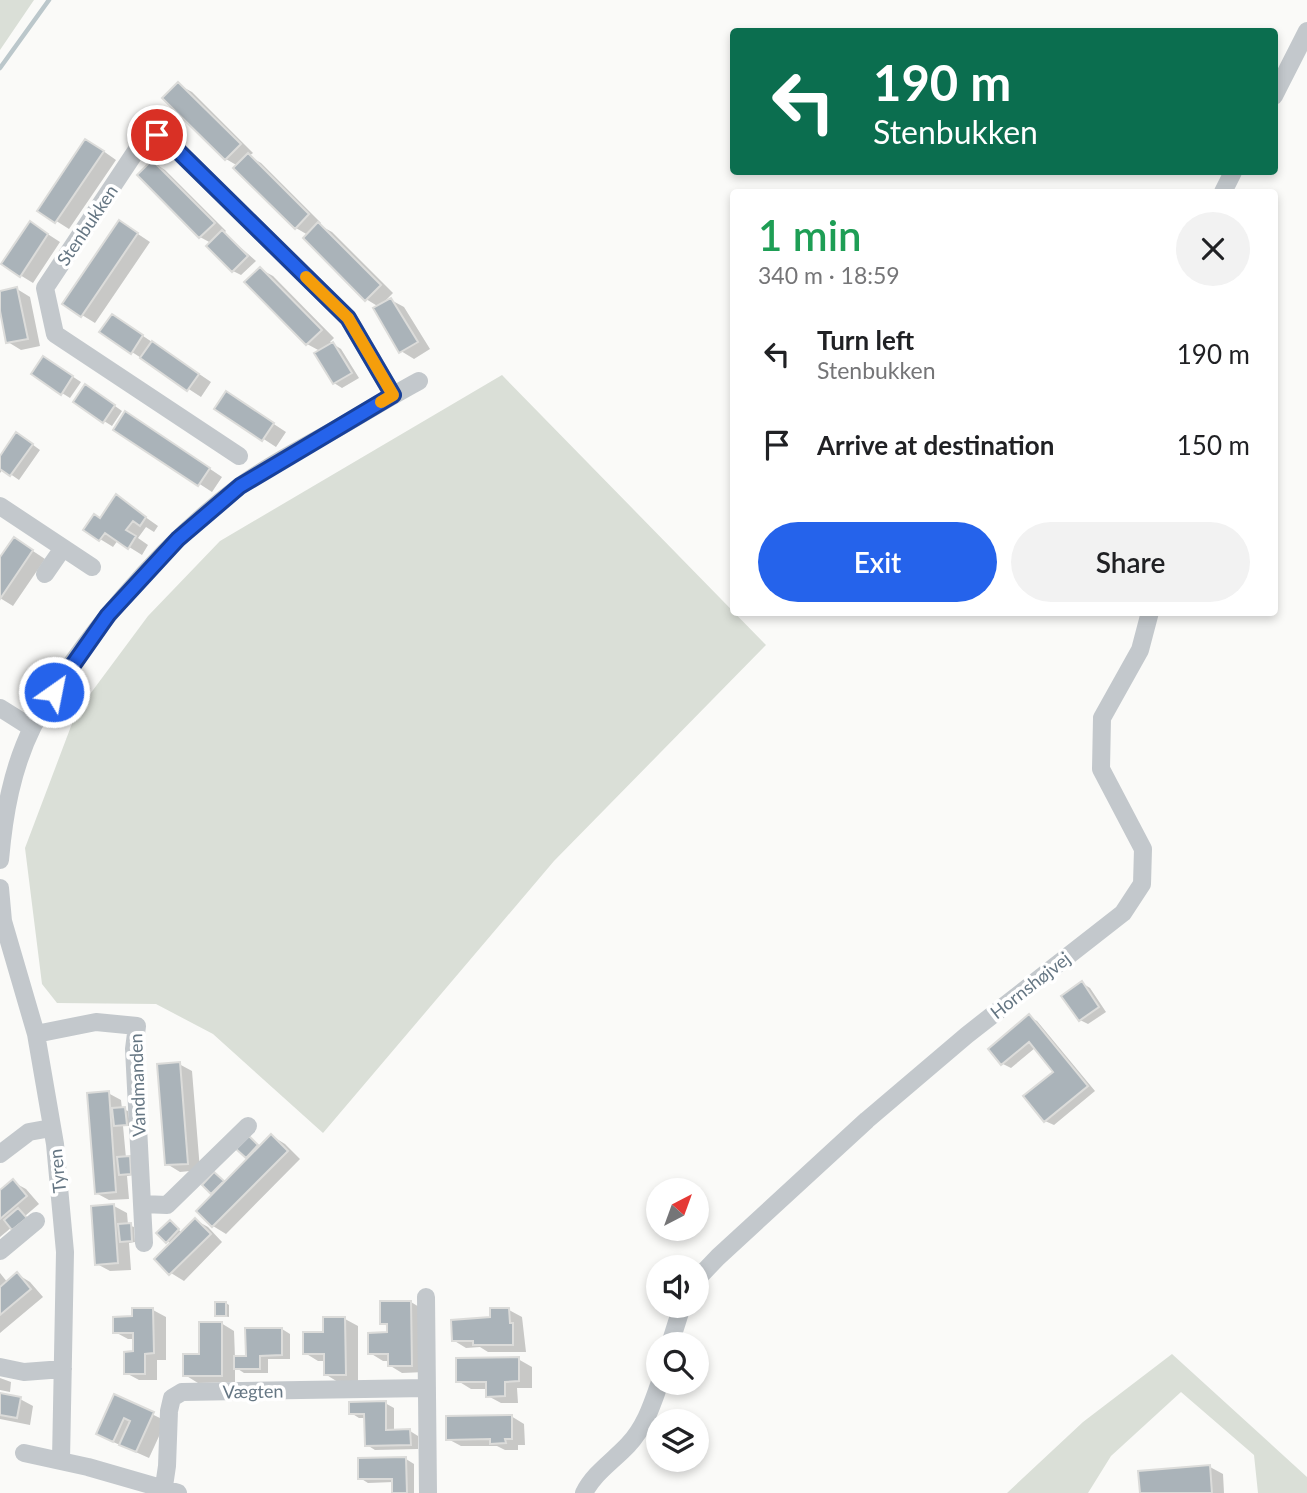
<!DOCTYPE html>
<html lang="en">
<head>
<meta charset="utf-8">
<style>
  :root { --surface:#fff; --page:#f2f2f2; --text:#202124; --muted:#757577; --accent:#2563eb }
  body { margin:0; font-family:Lato,sans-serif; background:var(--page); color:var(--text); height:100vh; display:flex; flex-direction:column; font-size:26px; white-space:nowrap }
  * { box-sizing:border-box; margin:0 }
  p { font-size:23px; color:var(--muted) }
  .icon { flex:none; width:38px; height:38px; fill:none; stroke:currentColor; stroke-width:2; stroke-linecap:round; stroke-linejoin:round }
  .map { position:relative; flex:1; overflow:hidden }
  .sheet { position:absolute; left:730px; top:189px; width:548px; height:427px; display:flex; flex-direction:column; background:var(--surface); border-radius:7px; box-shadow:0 4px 10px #0003 }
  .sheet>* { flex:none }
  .guide { position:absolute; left:730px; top:28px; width:548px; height:147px; border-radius:7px; box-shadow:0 4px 10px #0003; background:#0b6e4f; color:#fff; overflow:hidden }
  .needle { width:46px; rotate:41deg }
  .buttons { position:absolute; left:646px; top:1178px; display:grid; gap:14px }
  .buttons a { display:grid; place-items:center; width:63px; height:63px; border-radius:50%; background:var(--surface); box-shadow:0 4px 10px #0003; font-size:35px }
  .pin { position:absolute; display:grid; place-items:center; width:60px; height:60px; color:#fff; margin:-30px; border:4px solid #fff; border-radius:50%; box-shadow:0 2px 7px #0007 }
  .me { position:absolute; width:77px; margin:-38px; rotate:33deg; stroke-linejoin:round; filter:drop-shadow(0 0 5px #0008) }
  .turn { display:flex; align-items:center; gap:24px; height:147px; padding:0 28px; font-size:32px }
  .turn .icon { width:91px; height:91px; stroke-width:2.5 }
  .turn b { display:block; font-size:49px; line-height:60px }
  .round { display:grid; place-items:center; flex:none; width:74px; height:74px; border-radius:37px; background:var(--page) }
  .overview { display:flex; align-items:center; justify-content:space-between; height:119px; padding:0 28px }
  h1 { font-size:42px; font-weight:600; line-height:52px; color:#1e9e55 }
  .cta { display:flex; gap:14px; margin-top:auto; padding:14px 28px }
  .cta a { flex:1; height:80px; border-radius:42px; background:var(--accent); color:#fff; font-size:28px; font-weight:600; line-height:80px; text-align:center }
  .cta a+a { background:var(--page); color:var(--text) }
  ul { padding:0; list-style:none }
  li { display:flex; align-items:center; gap:21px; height:91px; padding:0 28px }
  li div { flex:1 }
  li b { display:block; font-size:26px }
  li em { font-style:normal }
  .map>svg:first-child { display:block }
  .green { fill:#dadfd7 }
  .shadow { fill:#0003 }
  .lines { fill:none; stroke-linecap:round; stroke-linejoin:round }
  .stream { stroke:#bbc7cb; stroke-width:4.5 }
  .building { fill:#aab3b9; stroke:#dcdcda; stroke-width:2 }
  .minor { stroke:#c3c8cc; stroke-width:18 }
  .route-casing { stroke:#184099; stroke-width:18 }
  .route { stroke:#2563eb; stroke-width:12 }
  .slow { stroke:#f59e0b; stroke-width:12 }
  .labels { text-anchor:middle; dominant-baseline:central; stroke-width:7; stroke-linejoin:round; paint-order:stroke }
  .street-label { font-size:18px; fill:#657683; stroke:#fff }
</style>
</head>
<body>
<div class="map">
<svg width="1307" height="1493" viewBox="0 0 1307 1493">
  <rect width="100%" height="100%" fill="#fafaf8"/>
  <path class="green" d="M0,0h34l-34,50z
    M502,375l264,270 -212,216 -231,272 -110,-99 -57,-30 -99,-1 -15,-19 -17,-136 51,-135 72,-97 72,-75z
    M1172,1354l135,123v16h-49l-4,-38 -73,-63 -70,64 -23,37h-81l76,-71z"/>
  <path class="shadow" d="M179,85l13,7 61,61 -4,3 12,7 60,60 -2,2 13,7 61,61 -10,10 8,-3 13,7 26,42 -16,10 -13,-8 -22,-44 -13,-8 -58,-64 -12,-7 -58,-62 -12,-7 -61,-61z
    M99,148l17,12 -47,69 -30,-19z
    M152,162l13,8 61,61 -2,2 32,28 -15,14 -8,-4 -22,-28 -11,-6z
    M132,230l18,12 -55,81 -31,-19z
    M43,231l17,11 -27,41 -13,-8z
    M260,269l13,7 61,62 -4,4 11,7 18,29 -17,10 -8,-5 -14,-32 -13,-7 -61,-62z
    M17,289l13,8 10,49 -19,4 -13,-8 -8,-50z
    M121,321l90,61 -10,15 -69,-45z
    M52,363l29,19 -11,16 -8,-5z
    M94,391l28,20 -10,15 -8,-5z
    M239,401l47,31 -10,15 -59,-38z
    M139,421l83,56 -10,15 -97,-63z
    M25,439l15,11 -21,30 -16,-11 -3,4v-14z
    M117,497l41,29 -4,6 -8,-5 -8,11 10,7 -6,10 -24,-15 -5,7 -13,-8 1,-19z
    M27,547l18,12 -32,47 -13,-8v-38z
    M1082,983l8,5 16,24 -18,12 -8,-4z
    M1029,1017l8,4 58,70 -41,34 -9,-4 10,-49 -20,-24 -24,20 -8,-4z
    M179,1064l13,7 8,99 -20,2 -13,-8z
    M108,1093l13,7 1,9 6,2 2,15h-7l3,32 7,2 1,15 -7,1 2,23 -20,1 -13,-7z
    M272,1136l13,8 15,15 -74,75 -13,-8 -15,-15 17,-17 -3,-2 6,-16 8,7 24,-24 -3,-2 6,-16 8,7z
    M13,1182l13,7 13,15 -14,12 4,4 -17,7 -12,10v-44z
    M114,1206l13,7 1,12 6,2 1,15 -6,1 2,27 -21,1 -13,-7z
    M195,1220l13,7 14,15 -38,39 -13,-8v-29l-4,-3 6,-17 9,9z
    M0,1273l8,10 9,-9 13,8 13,15 -43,36z
    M411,1302l13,8 1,62 -23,1 -13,-8v-4h-6l-13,-8 19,-19v-7l-7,-4z
    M226,1303l3,2v12l-13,-2z
    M153,1310l13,7v43h-9v20h-18l-13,-7 9,-20 -1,-14h-6l-13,-7 19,-14z
    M509,1310l13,7 4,35h-38l-8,-5 -14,1 -13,-8z
    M345,1319l13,7v56h-20l-13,-8v-13h-7l-13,-8 20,-20z
    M221,1323l13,8 1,27 12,-1 35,-28 8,5v25h-22v14h-24l-9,-6v15l-37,1 -13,-8 16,-20z
    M518,1359l14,8v21h-15l1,15h-17l-13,-7v-7h-17l-13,-8z
    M0,1378l11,4 -1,10 -10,-2z
    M0,1395l20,4 13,7 -3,19 -30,-6z
    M115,1396l51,25 -17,37 -38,-17z
    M385,1403l9,5v23h16l8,5v13l-43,1 -8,-5 -1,-27h-7l-8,-5z
    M511,1416l13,8 1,21h-7v5h-13l-8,-4h-36l-13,-7z
    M406,1459l8,5v29h-20v-11l-26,1 -8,-5z
    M1210,1467l13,7 1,19h-82z"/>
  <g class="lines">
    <path class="stream" d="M0,68l49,-68"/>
  </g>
  <path class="building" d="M178,82l63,62 -16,16 -63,-62z
    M85,139l19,12 -49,72 -18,-12z
    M248,153l61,61 -14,15 -62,-61z
    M152,160l63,63 -16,15 -62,-63z
    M119,220l19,13 -57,84 -19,-13z
    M30,221l18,13 -28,43 -19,-13z
    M318,222l63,63 -16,16 -62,-63z
    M222,230l26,26 -16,16 -26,-26z
    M260,267l62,63 -16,15 -62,-63z
    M17,287l11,52 -22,4 -6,-32v-20z
    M391,298l27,44 -19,11 -26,-45z
    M112,314l31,21 -12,19 -32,-22z
    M152,341l47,33 -12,17 -47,-33z
    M333,342l19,31 -19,11 -19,-31z
    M43,356l30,20 -12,19 -30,-21z
    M85,384l30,21 -12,18 -30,-21z
    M226,391l48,32 -12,18 -48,-32z
    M125,411l85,57 -12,18 -85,-56z
    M16,432l17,12 -23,32 -10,-7v-13z
    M116,494l30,23 -6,9 -7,-5 -7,9 10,6 -8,13 -23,-16 -6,8 -16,-11 11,-16 6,4z
    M14,537l19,13 -33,49v-42z
    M1082,981l17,26 -20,14 -18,-25z
    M1029,1014l59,72 -44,36 -21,-26 30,-24 -24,-30 -28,23 -13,-16z
    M180,1062l8,102 -23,1 -8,-101z
    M109,1091l7,101 -21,2 -8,-101z
    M125,1107l2,18 -13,1 -2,-18z
    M271,1134l17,17 -76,76 -16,-16z
    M249,1136l9,9 -12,13 -10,-9z
    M130,1156l1,18 -12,1 -2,-18z
    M214,1172l10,9 -13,13 -9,-9z
    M13,1179l14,17 -27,23v-29z
    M114,1204l4,59 -23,2 -4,-59z
    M18,1208l9,10 -15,12 -8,-10z
    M195,1218l16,16 -42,41 -15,-16z
    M170,1220l9,9 -13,14 -10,-10z
    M131,1223l1,18 -12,1 -2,-18z
    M17,1272l14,17 -31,26v-28z
    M380,1301h31l1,65h-24v-12h-20v-21l19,-1v-8h-7z
    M215,1302h11v14h-11z
    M132,1308h21l1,45 -9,1v20h-21v-22l9,-1v-18h-20v-16l19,-1z
    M490,1308h19l1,15h3v22h-40v-4h-21l-1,-21 39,-3z
    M323,1317h22l1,58h-22v-21h-21v-22h20z
    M199,1322h23v54h-39v-22h16z
    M245,1328h37v27l-22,1v13h-26v-13h12z
    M519,1357v24l-14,1v14l-19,1v-15h-30v-24z
    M0,1393l21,4 -4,21 -17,-3z
    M114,1394l40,18 -18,40 -17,-7 11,-24 -6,-3 -11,24 -17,-8z
    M386,1401v29l24,-1 1,16 -46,1 -1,-32h-15v-12z
    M512,1415v24h-7l1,4 -16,1v-5l-44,1v-24z
    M406,1457l1,36h-15v-14h-34v-21z
    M1210,1465l2,28h-72l-2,-22z"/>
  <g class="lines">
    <path class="minor" d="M1274,96l33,-65
      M1223,192l10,-20
      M239,456l-184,-122 -10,-46 95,-143 17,-10 17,12 174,171 45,77
      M0,506l92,61
      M45,574l18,-26
      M0,708l32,20
      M0,860c4,-46 12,-92 33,-134 45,-84 130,-183 207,-240 30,-22 64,-39 96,-57 28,-16 55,-33 83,-48
      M0,888l3,33 33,113 19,110 10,108 -4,208
      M36,1034l60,-12 41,4 -3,23 10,194
      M0,1154l29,-22 22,-4
      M142,1204l25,1 81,-79
      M0,1251l36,-30
      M696,1280l22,-23 149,-137 100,-85 156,-122 19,-29 1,-35 -42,-80 1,-51 38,-68 10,-38
      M426,1297l2,196
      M670,1344l12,-38
      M0,1367l24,5 39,-3
      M24,1453l64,14 90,26
      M163,1493l4,-27 2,-55 3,-13 10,-6 245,-4
      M584,1493c10,-20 29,-32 44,-48 17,-18 24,-40 32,-63"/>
  </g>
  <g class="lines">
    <g class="route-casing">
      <path id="route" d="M54,692l54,-77 70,-76 62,-53 153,-91 -45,-77 -174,-171 -17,-12"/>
    </g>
    <use href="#route" class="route"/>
    <path class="slow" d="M306,277l42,41 45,77 -12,7"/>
  </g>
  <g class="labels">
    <g class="street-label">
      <text transform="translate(87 225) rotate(-56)">Stenbukken</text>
      <text transform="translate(1030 985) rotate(-38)">Hornshøjvej</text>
      <text transform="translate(137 1085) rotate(-92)">Vandmanden</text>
      <text transform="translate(57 1171) rotate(-96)">Tyren</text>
      <text transform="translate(253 1391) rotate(-1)">Vægten</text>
    </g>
  </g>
</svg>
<div class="buttons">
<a><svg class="needle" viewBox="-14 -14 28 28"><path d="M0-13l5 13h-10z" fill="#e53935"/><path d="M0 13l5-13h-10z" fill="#757577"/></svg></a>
<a><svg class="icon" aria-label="sound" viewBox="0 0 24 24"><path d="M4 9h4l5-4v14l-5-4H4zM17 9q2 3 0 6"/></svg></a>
<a><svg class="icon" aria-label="search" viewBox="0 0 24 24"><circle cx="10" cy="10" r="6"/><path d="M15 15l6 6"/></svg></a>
<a><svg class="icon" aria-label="layers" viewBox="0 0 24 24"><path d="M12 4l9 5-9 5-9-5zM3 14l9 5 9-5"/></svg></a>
</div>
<div class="pin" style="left:157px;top:135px;background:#d93025"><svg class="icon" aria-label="arrive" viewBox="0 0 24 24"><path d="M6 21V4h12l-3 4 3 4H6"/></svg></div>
<svg class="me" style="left:54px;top:692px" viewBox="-20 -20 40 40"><circle r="17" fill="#2563eb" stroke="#fff" stroke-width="3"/><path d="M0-11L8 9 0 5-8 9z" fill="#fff"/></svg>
<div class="guide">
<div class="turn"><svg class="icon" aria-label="left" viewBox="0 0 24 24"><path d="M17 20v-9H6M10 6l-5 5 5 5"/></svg><div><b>190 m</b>Stenbukken</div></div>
</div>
<section class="sheet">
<div class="overview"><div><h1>1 min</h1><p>340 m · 18:59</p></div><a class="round"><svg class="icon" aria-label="close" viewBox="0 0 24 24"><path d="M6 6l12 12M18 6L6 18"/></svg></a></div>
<ul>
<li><svg class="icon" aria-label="left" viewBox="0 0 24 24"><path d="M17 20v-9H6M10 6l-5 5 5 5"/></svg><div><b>Turn left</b><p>Stenbukken</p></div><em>190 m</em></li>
<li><svg class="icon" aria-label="arrive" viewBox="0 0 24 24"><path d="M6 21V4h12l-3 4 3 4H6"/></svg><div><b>Arrive at destination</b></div><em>150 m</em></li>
</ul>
<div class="cta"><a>Exit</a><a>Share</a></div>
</section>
</div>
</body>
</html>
